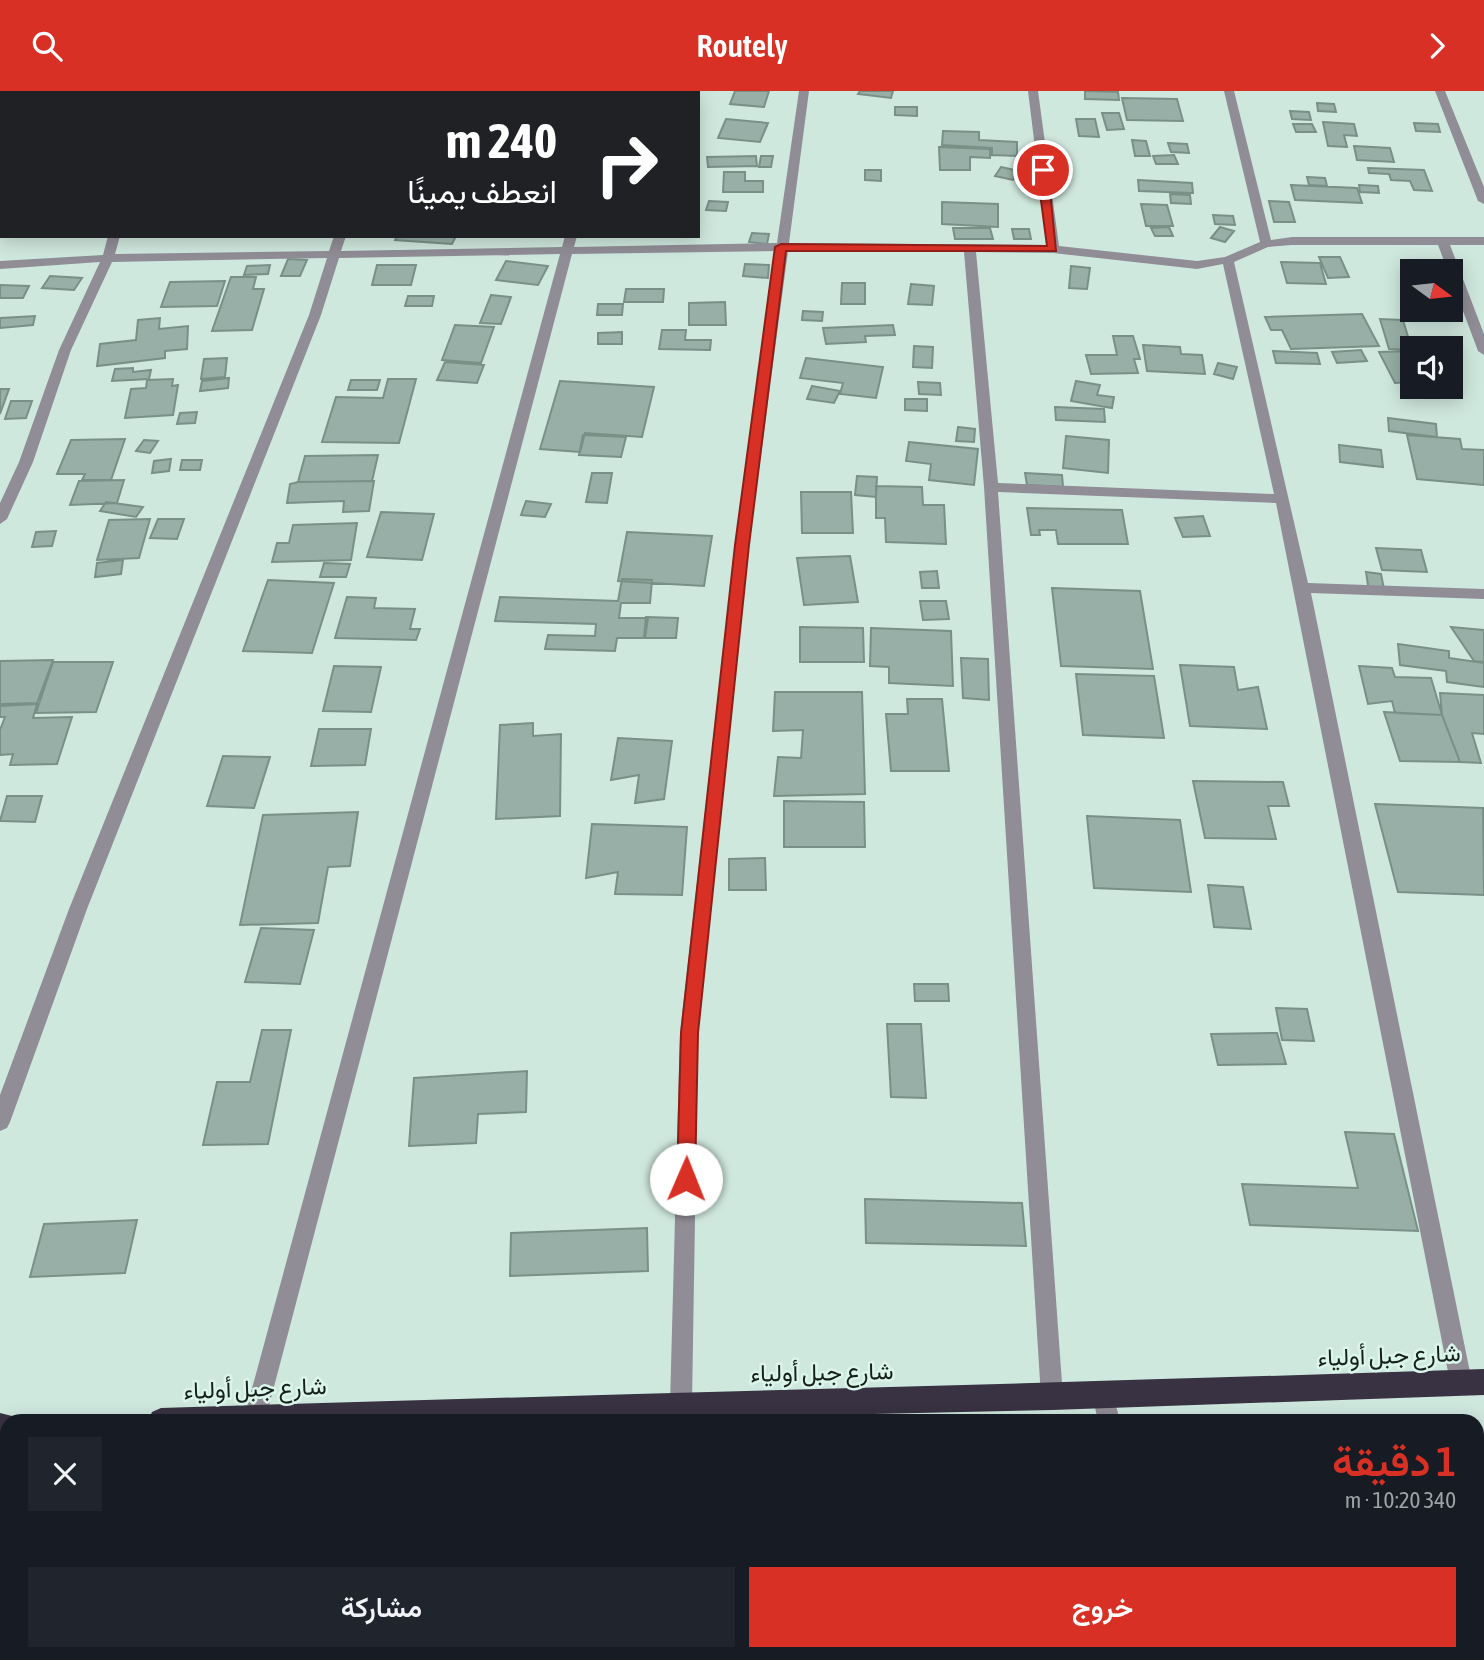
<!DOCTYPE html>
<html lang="ar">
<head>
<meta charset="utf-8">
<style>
  :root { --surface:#171b24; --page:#20242c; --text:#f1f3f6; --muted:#9ea1a6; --accent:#d93025 }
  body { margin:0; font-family:"Asap Condensed",Vazirmatn,sans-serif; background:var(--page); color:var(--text); direction:rtl; height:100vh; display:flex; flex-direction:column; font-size:26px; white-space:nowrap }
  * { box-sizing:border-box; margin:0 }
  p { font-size:23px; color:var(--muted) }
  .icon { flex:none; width:38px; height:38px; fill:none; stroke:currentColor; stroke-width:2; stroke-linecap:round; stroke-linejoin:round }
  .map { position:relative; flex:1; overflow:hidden; direction:ltr }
  .panel { position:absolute; left:0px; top:1323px; width:1484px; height:247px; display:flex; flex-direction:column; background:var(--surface); border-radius:21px 21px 0 0; box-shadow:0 4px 18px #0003; direction:rtl }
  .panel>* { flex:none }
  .top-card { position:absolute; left:0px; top:0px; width:700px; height:147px; box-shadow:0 4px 18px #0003; direction:rtl; background:#202124; color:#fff; overflow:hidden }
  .needle { width:46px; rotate:105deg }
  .controls { position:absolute; left:1400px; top:168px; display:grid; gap:14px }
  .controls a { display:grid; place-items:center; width:63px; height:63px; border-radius:0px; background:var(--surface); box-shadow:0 4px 18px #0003; font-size:35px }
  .pin { position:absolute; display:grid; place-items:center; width:60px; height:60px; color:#fff; margin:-30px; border:4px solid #fff; border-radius:50%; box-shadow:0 2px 7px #0007 }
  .me { position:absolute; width:77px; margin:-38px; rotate:1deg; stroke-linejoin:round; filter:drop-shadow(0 0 5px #0008) }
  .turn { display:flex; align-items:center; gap:24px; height:147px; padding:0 28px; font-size:32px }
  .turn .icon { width:91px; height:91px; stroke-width:2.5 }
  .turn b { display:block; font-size:49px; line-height:60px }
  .round { display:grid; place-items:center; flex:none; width:74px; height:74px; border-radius:0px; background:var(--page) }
  .overview { display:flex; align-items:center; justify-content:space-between; height:119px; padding:0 28px }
  h1 { font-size:42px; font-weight:600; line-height:52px; color:var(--accent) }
  .action { display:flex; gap:14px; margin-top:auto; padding:14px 28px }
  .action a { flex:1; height:80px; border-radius:0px; background:var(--accent); color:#fff; font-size:28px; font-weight:600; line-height:80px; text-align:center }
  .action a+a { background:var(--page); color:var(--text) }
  header { display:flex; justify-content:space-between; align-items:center; height:91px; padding:0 28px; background:var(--accent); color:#fff; font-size:32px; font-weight:600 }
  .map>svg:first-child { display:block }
  .building { fill:#97afa6; stroke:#799087; stroke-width:2 }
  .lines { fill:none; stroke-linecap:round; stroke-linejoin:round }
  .street { fill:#908d96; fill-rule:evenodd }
  .highway { fill:#383242; fill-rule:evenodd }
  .route { fill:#d93025; stroke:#8d1f18; stroke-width:2 }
  .labels { text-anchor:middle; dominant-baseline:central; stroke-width:5; stroke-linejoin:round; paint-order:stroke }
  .near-street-label { font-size:24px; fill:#151f1b; stroke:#dcf5eb }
</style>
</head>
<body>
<header><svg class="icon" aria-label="forward" viewBox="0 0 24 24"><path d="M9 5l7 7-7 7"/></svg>Routely<svg class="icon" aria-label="search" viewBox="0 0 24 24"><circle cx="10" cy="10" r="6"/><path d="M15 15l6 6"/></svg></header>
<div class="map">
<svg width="1484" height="1569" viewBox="0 0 1484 1569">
  <rect width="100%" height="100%" fill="#cfe8de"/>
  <path class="building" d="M735,0h-1h35l-5,16 -34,-3z
    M860,0h33l-2,7 -33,-4z
    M1085,0l33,1 1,8 -34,-1z
    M1122,7l55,1 6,22 -56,-1z
    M1317,12l17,1 2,8 -18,-1z
    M895,16h22v9l-22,-1z
    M1290,20l19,1 2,8 -19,-1z
    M1102,22h17l5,16 -17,1z
    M726,28l42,4 -8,19 -42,-4z
    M1076,28h19l4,18 -20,-1z
    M1323,31l31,2 3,12 -13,-1 3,12 -19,-1z
    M1414,32l24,1 2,8 -24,-1z
    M1293,33h19l4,8h-20z
    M943,40l36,1v8l38,2v14l-25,-1v-7l-50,-3z
    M1132,49l14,1 4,15h-15z
    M1168,52l19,1 2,9 -18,-1z
    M1354,55l36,2 4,14 -37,-2z
    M939,56l51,2v9l-20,-1v13h-30z
    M1174,64l4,9h-22l-3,-8z
    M756,65l1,10 -49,1 -1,-10z
    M761,65h12l-2,11h-12z
    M1001,76l18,4 -6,9 -18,-4z
    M1368,77l56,2 8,21 -18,-1 -4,-9 -19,-1 -2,-6 -20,-1z
    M865,79h16v11l-16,-1z
    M724,81h21v9h18v11h-40z
    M1307,86l18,1 2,8 -18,-1z
    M1138,89l54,3 1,10 -54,-2z
    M1291,94l66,3 5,15 -67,-3z
    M1359,94l19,1 1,7 -19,-1z
    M1170,103l20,1 1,9 -20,-1z
    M709,110l19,1 -2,9 -20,-1z
    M1269,110l20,1 6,20h-21z
    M942,111l56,2v23l-56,-3z
    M1141,113l26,1 6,21h-27z
    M1213,124l20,1 2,9 -20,-1z
    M1169,136l4,9h-18l-4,-8z
    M1220,136l14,4 -9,11 -14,-4z
    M953,137h37l3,11h-38z
    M1012,138h17l2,10h-17z
    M752,142l17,1 -2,10 -18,-2z
    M397,145h59l-4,8 -57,-4z
    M1319,166h21l9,20 -21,1z
    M288,168l19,1 -7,16h-19z
    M506,170l42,5 -10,19 -42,-5z
    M1281,171l39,1 6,21 -39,-1z
    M745,173l24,1 -1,13 -25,-2z
    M270,174l-2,9 -24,1 3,-9z
    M377,174h39l-5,20h-39z
    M1071,175l19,2 -3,21 -18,-1z
    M50,185l32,2 -8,12 -32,-2z
    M231,186h25l-3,12h11l-12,41 -40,1z
    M225,190l-8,25 -56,1 9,-25z
    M842,192h23v21h-24z
    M911,193l23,2 -2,19 -24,-1z
    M0,194l29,1 -6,12h-23z
    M626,198h38l-1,13h-39z
    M491,204l20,2 -10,27 -21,-1z
    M408,205h26l-2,10h-27z
    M725,211l1,23h-37v-22z
    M598,213h25l-1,11h-25z
    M803,220l20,1 -1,9 -20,-1z
    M1362,223l17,32 -88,3 -9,-19h-11l-6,-13z
    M35,225l-2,9 -33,3v-10z
    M160,227l-1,11 29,-3 -1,23 -22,2v7l-68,8 3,-22 36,-4 2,-20z
    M1380,228l23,1 9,30 -23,-1z
    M455,234l39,2 -13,36 -39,-3z
    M893,234l2,10 -30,1 1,6 -40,2 -3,-16z
    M662,239h24l-1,10h26l-1,10 -51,-1z
    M622,241v12h-24v-11z
    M1113,245h20l7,23h-6l4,14 -47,1 -5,-19h31z
    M1143,254l37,2 1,7 21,1 3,19 -58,-3z
    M914,255l19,1 -1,21 -19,-1z
    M1361,259l6,11 -30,2 -5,-11z
    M1273,260l44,2 3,11 -44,-1z
    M1412,260v31l-17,1 -16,-31z
    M227,267l-2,19 -24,2 3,-20z
    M806,267l77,9 -7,31 -36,-4 3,-11 -43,-5z
    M445,271l39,3 -7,18 -40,-3z
    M1218,272l19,4 -4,12 -19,-5z
    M133,277v4l18,-2 -2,9 -37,2 3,-12z
    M229,287l-1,10 -28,3 2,-10z
    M173,288l-1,7 6,-1 -5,30 -48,3 6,-29 15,-1 1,-8z
    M388,288h28l-17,64 -77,-1 14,-45 47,1z
    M351,289h29l-3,10h-29z
    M560,290l94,6 -12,50 -57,-4 -5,19 -40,-3z
    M1076,290l24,4 -3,10 17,2 -2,11 -41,-7z
    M918,291l22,1 1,12 -22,-1z
    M812,295l28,5 -6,12 -27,-4z
    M0,298h9l-9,25z
    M905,308h22v12l-22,-1z
    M11,310h21l-6,17 -21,1z
    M1055,316l49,2 1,13 -49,-2z
    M197,321l-2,11 -18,1 3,-11z
    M1388,327l48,6 1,13 -48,-6z
    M958,336l17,2 -1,13 -18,-1z
    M583,344l43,2 -5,20 -42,-2z
    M1407,344l53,4 2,10 22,1v35l-67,-6z
    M1066,345l43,4 -1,33 -45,-5z
    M125,348l-14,41h-29l3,-6h-28l14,-34z
    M144,349l14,1 -8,12 -14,-2z
    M909,351l69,7 -4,36 -45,-5 2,-16 -25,-3z
    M1339,354l42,5 2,17 -43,-5z
    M378,364l-6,26 -74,1 7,-26z
    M171,368l-2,12 -17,2 2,-12z
    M182,369h20l-2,10h-20z
    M592,382h20l-5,30 -21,-1z
    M1025,382l37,2 1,12 -36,-2z
    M857,385l20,1 -1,20 -21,-2z
    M124,389l-7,23 -47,2 9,-24z
    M374,390l-5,30 -26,1 1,-11 -57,2 3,-19 8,-2z
    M876,395l46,1 1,18h21l2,39 -60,-2 -1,-24h-9z
    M801,401h50l2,41h-51z
    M526,410l25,3 -6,13 -24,-2z
    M106,411l37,5 -7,10 -36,-6z
    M1027,417l95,2 6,34h-70l-2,-14h-17l1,5h-9z
    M381,421l53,2 -12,46 -55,-3z
    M1203,425l7,20 -27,1 -8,-19z
    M150,428l-11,39 -42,2 12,-40z
    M158,428h26l-7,20 -27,-1z
    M357,432l-6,37 -79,2 5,-19h12l4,-18z
    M56,440l-4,15 -20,1 4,-15z
    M627,441l85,4 -8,50 -86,-5z
    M1376,457l45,2 6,22 -45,-2z
    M850,465l8,46 -54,3 -7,-47z
    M123,469l-2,14 -26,3 2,-14z
    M324,472l26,1 -4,13h-26z
    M937,480l2,17h-17l-2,-16z
    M1366,481l15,2 4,20 -16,-2z
    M622,488l30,1 -2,23h-29l-2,15h29l-3,20h-28l-2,13 -70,-2 3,-14 47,1 1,-12 -101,-3 5,-24 118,4z
    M268,489l66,3 -22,70 -69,-2z
    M1052,497l88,3 13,78 -92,-3z
    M347,506l29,1 -2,10 41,1 -5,20h10l-4,11 -81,-2z
    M920,510h26l3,18 -26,1z
    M646,526l32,1 -2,20h-32z
    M800,536l63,1 1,34h-64z
    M1451,536l33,3v32l-10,-1z
    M871,537l80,3 2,55 -64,-3v-16l-19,-1z
    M1398,553l51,7v7l35,5v24l-37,-5 -1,-11 -46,-6z
    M961,567l27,1 1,41 -26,-2z
    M53,569l-16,43 -37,1v-43z
    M53,571h60l-17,50 -60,1z
    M1180,574l54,2 4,23 20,-3 9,42 -77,-3z
    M334,575l47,1 -10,45 -48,-1z
    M1359,575l33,2 3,9 36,1 11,37 -47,-2 -3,-12 -24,3z
    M1076,583l78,2 10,62 -81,-3z
    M775,601h87l3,102 -91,2 4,-39 23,1 2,-28 -30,1z
    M1440,602l44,2v39l-12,-1 9,30 -21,-1 -18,-47z
    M907,608h35l7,72h-58l-5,-57h22z
    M37,613l-4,14 39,-1 -15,47 -47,1 3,-11 -13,1v-25l5,-13h-5v-11z
    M1384,621l58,3 18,47 -60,-1z
    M533,632v13l28,-2 -1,82 -64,3 4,-94z
    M319,638h52l-6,36 -54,1z
    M618,647l54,3 -8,58 -29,4 4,-28 -28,5z
    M223,665l47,1 -16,51 -47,-2z
    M1193,690l90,1 6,24h-21l8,33 -71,-1z
    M7,705h35l-7,26 -35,-1z
    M784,710l80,1 1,45h-81z
    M1375,713l108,4 1,87 -86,-3z
    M358,721l-8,54 -22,1 -10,56 -78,2 23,-110z
    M1087,725l93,4 11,72 -97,-4z
    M592,733l95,3 -5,68 -67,-1 3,-22 -32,6z
    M765,767l1,32h-37v-31z
    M1208,794l35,2 8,42 -37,-2z
    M261,837l53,2 -14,54 -55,-2z
    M914,893h34l1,17h-34z
    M1276,917l31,1 7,32 -32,-1z
    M887,933h34l5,74 -35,-1z
    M262,939h29l-23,114 -65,1 14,-63h33z
    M1277,942l9,31 -68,1 -7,-31z
    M527,980l-1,41 -48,2 -2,29 -67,3 5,-68z
    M1345,1041l49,2 24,97 -168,-6 -8,-41 116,4z
    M865,1108l157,4 4,43 -160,-3z
    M137,1129l-12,53 -95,4 14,-53z
    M647,1137l1,43 -138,5 1,-43z"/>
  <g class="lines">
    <path class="street" d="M149,0h10v2h-10z
      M350,0h10v2h-10z
      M451,0h10v2h-10z
      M601,0h10v2h-10z
      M799,0h10l-20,152 258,2 -19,-154h10l21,155 138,15 28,-4 35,-15 -36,-151h10l37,149 21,-3h192v8h-34l34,89v21l-6,-4 -27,-72v-8h-3l-10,-26h-146l-24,2 -34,15 74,321 176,6v10l-173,-6 161,789 -3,8 -8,3 -8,-3 -3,-8 -174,-879 -278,-11 65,905 -3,8 -8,3 -8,-3 -3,-8 -57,-910 -20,-235 -176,-1 -39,294 -51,488 -6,371 -3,8 -8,3 -8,-3 -3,-8 10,-371 55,-488 41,-294 -204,3 -307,1167h-20l-1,-3 316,-1164 -221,4 -18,57 -234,594 -77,213 -3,6 -7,3v-36l69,-186 240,-594 18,-57 -215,4 -41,88 -38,112 -26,57 -7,5v-21l19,-41 40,-112 41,-88 -100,7v-8l103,-6 5,-19h12l-5,18 214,-3 5,-15h12l-5,15 221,-4 3,-11h12l-3,11 203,-4zM976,161l77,1 144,16 26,-5 51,230 -276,-11z
      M1435,0h10l39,96v17l-6,-3z
      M1103,1292l8,3 9,35h-22l-6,-27 3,-8z
      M1142,1563h24l1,6h-24z"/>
    <path class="highway" d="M1484,1278v26l-432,15 -491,11h-413l4,-9 9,-4c441,-14 882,-24 1323,-39z
      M0,1322l16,4 2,4h-11v18h-7z"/>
  </g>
  <path class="route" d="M1043,76l5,3 8,81h-270l-37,294 -51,488 -3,146 -3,5 -6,3 -6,-3 -3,-5 4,-146 54,-488 40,-298 6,-3 266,2 -10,-76z"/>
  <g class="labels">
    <g class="near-street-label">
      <text transform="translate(1389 1264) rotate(-2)">شارع جبل أولياء</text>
      <text transform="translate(822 1281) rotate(-1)">شارع جبل أولياء</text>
      <text transform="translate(255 1297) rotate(-2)">شارع جبل أولياء</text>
    </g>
  </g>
</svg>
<div class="controls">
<a><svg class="needle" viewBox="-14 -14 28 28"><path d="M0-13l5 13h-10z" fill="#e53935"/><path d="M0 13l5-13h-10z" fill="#9ea1a6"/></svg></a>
<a><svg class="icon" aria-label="sound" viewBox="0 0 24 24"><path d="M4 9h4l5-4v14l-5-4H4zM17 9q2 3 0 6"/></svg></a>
</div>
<div class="pin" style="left:1043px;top:79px;background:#d93025"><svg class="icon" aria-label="arrive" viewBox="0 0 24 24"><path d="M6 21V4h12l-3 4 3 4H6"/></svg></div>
<svg class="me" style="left:686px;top:1088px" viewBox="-20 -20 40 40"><circle r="19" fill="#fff"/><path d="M0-13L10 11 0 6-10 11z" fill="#d93025"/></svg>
<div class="top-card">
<div class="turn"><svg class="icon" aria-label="right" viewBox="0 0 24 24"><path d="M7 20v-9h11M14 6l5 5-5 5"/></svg><div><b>240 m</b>انعطف يمينًا</div></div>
</div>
<section class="panel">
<div class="overview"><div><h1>1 دقيقة</h1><p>340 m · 10:20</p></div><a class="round"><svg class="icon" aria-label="close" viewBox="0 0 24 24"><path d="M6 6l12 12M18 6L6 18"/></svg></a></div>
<div class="action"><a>خروج</a><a>مشاركة</a></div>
</section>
</div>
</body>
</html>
